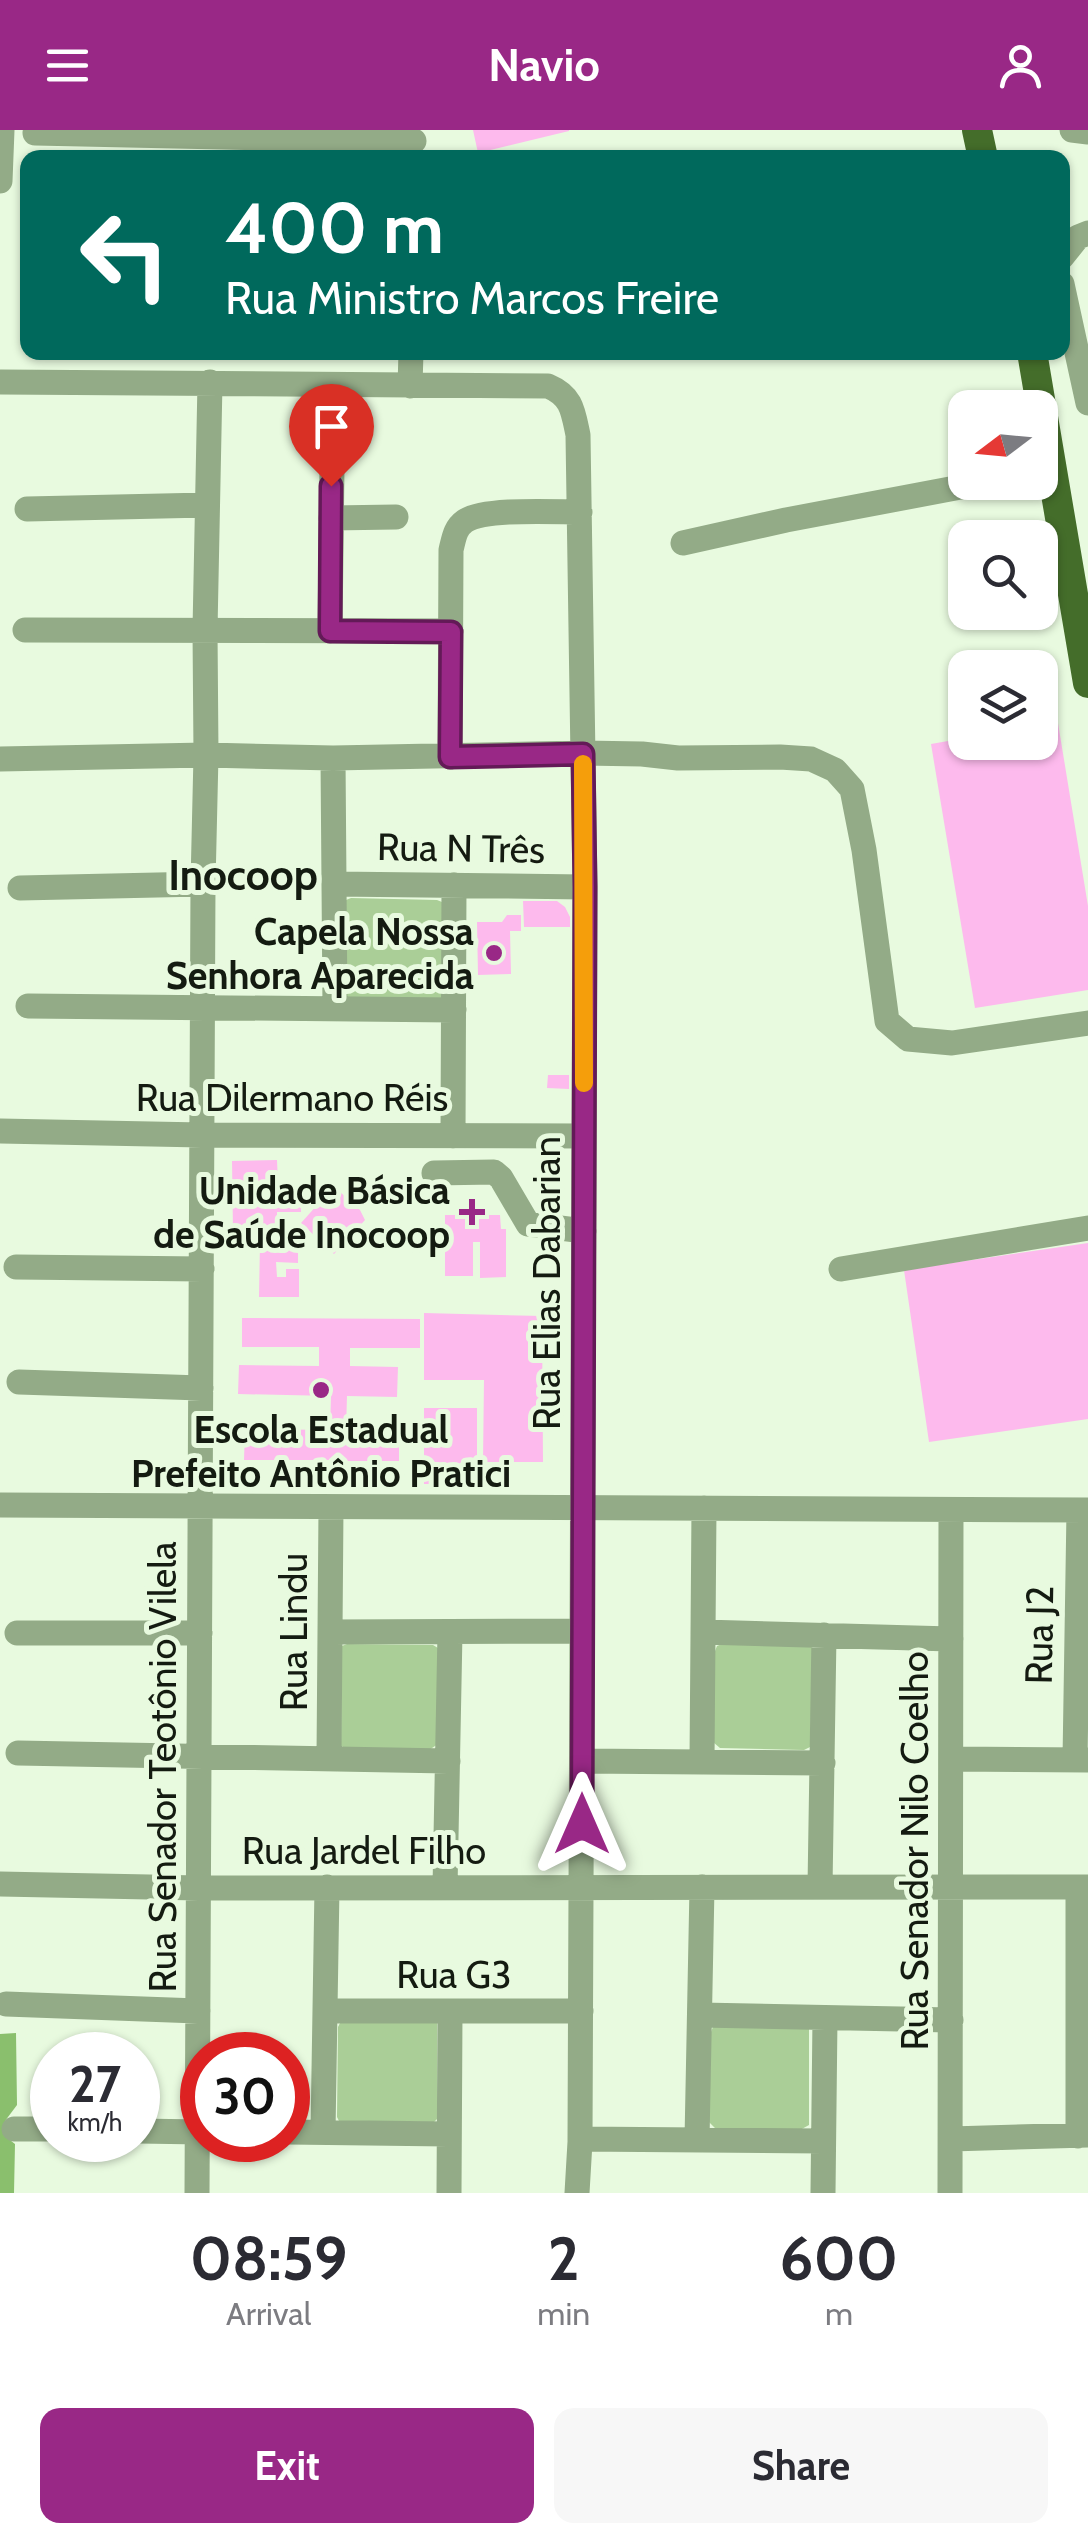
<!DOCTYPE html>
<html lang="en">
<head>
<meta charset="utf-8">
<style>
  :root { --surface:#fff; --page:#f7f7f7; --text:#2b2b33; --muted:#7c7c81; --accent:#992886 }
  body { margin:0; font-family:Cabin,sans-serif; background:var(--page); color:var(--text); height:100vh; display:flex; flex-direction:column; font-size:38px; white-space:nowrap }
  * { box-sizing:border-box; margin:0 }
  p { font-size:32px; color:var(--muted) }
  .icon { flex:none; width:55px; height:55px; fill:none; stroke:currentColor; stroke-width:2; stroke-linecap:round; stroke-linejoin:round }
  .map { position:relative; height:2063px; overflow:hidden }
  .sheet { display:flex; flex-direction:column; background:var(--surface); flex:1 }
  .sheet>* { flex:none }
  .top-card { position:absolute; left:20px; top:20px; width:1050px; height:210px; border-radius:20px; box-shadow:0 2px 8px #0004; background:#00695c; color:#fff; overflow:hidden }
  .needle { width:65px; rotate:254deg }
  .tools { position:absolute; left:948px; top:260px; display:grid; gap:20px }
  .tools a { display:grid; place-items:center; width:110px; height:110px; border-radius:20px; background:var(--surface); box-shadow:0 2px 8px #0004; font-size:50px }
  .speed { position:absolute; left:30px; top:1902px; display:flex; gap:20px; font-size:50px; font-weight:700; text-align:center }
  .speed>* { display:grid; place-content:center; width:130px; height:130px; border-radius:50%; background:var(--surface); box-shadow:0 2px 8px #0004; line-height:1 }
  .speed small { font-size:25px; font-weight:400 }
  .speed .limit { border:15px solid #d22; background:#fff; color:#111 }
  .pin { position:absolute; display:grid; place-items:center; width:85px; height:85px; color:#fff; margin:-102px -42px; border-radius:50% 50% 50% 0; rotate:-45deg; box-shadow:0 0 10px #0007 }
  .pin .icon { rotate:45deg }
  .me { position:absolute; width:110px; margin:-55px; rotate:0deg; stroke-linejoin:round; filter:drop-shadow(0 0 8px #0008) }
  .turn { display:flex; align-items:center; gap:35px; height:210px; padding:0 40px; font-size:45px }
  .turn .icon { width:130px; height:130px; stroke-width:2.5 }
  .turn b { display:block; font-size:70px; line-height:85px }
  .eta { display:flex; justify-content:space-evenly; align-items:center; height:170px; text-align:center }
  .eta b { font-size:60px; font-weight:800; line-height:70px }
  .action { display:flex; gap:20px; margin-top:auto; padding:20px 40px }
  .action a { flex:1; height:115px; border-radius:20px; background:var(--accent); color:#fff; font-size:40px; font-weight:800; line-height:115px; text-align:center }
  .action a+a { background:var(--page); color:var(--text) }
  header { display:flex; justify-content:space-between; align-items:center; height:130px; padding:0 40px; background:var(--accent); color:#fff; font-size:45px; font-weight:800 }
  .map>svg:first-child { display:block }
  .green { fill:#aace97 }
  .forest { fill:#8abf6d }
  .building { fill:#fdbaed }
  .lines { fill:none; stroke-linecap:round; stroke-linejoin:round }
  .minor { stroke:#93ab87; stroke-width:25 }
  .major { stroke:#446d2a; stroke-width:30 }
  .route-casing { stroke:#631a57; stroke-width:25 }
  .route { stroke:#992886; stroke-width:18 }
  .slow { stroke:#f59e0b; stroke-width:18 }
  .poi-dot { fill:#992886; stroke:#e8fadf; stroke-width:4 }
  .labels { text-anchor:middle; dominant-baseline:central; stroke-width:10; stroke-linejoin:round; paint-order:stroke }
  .street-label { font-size:38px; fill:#141b11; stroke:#e8fadf }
  .poi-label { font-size:38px; font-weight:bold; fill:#141b11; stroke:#e8fadf; text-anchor:end }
  .quarter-label { font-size:42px; font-weight:bold; fill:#141b11; stroke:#e8fadf }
</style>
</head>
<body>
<header><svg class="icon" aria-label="menu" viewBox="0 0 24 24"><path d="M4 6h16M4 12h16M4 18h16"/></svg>Navio<svg class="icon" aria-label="person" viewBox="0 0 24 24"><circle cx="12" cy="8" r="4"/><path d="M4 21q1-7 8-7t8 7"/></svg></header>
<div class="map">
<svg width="1088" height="2063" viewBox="0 0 1088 2063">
  <rect width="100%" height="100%" fill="#e8fadf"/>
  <path class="green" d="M351,768l86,2 5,2v96l-98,2 2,-100z
    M347,1514l86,1 5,3v96l-9,6 -84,-2 -4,-2 1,-100z
    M722,1514l86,1 5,3 -3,99 -6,3 -84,-2 -7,-6 2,-91 2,-5z
    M341,1891l96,2v96l-3,3 -95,-1 -2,-4 1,-90z
    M713,1897l96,1v97l-9,5 -84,-1 -7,-7 2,-90z"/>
  <path class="forest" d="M16,1903l1,72 -12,16 1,16 9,7 -1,49h-14v-159z"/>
  <path class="building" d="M473,0h96v1l-91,22z
    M1058,593l30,183v84l-113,18 -44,-264 34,-6v4h75v-16z
    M523,771h34l8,6 5,10v10h-46z
    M507,785h14v16h-11l1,43 -33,1 -1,-53h25z
    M548,945h21v14l-22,-1z
    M277,1030l1,23h22l1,29h-24v18l-44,1 -1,-70z
    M338,1060l22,20 5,10 -31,34 -33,-31 26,-29z
    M445,1085h55l1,14h5v48l-26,1v-36h-7v34h-28z
    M260,1113h38v20l-22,-1 1,15h9v-8h13v28h-40z
    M1088,1113v176l-159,23 -25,-172z
    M424,1183l118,3 1,146h-60l1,-82h-60z
    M242,1188l178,1v29h-70v18l48,1 -1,30 -50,-1 -1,34h53v31h-54v29l-15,-1v-29h-86l1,-31 85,1 1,-34 -93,-2 1,-29 80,1v-19h-77z
    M424,1278h53v76h-53z"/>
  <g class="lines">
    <path class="minor" d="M1072,0l16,2
      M35,3l379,8
      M0,51l2,-51
      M1062,127l16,-20 10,-4
      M1062,154l26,119
      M0,252l548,4c24,10 25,25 30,49l7,452 -5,1255 -3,51
      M410,256l1,-34
      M27,379l180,-4
      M331,388l65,-1
      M683,413l103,-23 201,-38
      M25,500l426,1
      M330,501l3,-246
      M450,627l1,-207c3,-12 4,-22 14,-29 20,-13 88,-9 115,-9
      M333,628l2,251
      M0,629l206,-4 127,3 250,-5 59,1 36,4 102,-1 31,2 24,11 17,19 12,61 23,171 21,18 44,4 136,-20
      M335,754l250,3
      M20,758l183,-4
      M28,876l426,4
      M0,1001l202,4 382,1
      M453,1006l1,-251
      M434,1043l60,-1 7,6 27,46 56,7
      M16,1137l186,2
      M841,1139l247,-41
      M19,1252l182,6
      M0,1375l1088,5
      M330,1502l252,-1
      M703,1502l248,7
      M17,1503h183
      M18,1623l430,8
      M329,1628l2,-251
      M952,1629l136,1
      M1075,1630l4,-250
      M582,1631l241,2
      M702,1631l2,-253
      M0,1754l199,4 889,-1
      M820,1757l4,-252
      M1078,1757v249
      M445,1758l5,-256
      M6,1874l192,7
      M327,1881h254
      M700,1885l251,5
      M14,1999h38
      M138,2001l64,1
      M288,2002l160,2
      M323,2002l4,-245
      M580,2009l243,2
      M951,2009l137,-4
      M697,2010l5,-253
      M197,2063l6,-1309 3,-129 -1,-125 5,-248
      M449,2063l1,-180
      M823,2063l2,-175
      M950,2063l1,-683"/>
    <path class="major" d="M977,0l6,28
      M1032,222l56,331"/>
  </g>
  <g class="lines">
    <g class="route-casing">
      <path id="route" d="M331,356l-1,145 121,1 -1,125 133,-3 2,133 -3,937"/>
    </g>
    <use href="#route" class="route"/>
    <path class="slow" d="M583,634l1,319"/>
  </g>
  <g class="poi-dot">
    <circle cx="494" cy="823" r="10"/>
    <path d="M467 1067h10v10h10v10h-10v10h-10v-10h-10v-10h10z"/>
    <circle cx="321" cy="1260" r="10"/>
  </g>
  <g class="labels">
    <g class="street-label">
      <text transform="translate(461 718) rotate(1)">Rua N Três</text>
      <text x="292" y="967">Rua Dilermano Réis</text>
      <text transform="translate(546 1153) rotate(-90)">Rua Elias Dabarian</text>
      <text transform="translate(293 1502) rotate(-90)">Rua Lindu</text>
      <text transform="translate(1039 1505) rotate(-89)">Rua J2</text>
      <text transform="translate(162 1637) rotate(-90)">Rua Senador Teotônio Vilela</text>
      <text x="364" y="1720">Rua Jardel Filho</text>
      <text transform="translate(914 1721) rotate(-90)">Rua Senador Nilo Coelho</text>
      <text x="454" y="1844">Rua G3</text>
    </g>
    <g class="poi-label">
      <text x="474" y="801">Capela Nossa<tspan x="474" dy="44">Senhora Aparecida</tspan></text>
      <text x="450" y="1060">Unidade Básica<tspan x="450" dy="44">de Saúde Inocoop</tspan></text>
      <text x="321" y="1299" text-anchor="middle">Escola Estadual<tspan x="321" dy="44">Prefeito Antônio Pratici</tspan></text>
    </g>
    <g class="quarter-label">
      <text x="243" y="745">Inocoop</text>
    </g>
  </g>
</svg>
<div class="tools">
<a><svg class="needle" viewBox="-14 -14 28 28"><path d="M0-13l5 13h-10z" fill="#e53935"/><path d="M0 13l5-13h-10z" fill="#7c7c81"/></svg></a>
<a><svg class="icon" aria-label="search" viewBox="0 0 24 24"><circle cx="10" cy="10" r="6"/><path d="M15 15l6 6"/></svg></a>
<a><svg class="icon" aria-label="layers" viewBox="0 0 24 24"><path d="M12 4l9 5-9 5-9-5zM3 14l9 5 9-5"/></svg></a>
</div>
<div class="speed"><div>27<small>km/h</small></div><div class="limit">30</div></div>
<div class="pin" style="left:331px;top:356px;background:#d93025"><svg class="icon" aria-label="arrive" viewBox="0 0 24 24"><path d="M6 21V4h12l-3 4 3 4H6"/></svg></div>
<svg class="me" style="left:582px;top:1694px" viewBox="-20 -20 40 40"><path d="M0-17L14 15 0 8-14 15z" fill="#992886" stroke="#fff" stroke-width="4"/></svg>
<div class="top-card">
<div class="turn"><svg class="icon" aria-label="left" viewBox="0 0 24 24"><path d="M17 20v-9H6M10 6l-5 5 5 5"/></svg><div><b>400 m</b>Rua Ministro Marcos Freire</div></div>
</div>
</div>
<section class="sheet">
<div class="eta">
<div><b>08:59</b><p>Arrival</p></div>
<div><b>2</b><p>min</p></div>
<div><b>600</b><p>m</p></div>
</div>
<div class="action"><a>Exit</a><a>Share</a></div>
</section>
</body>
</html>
